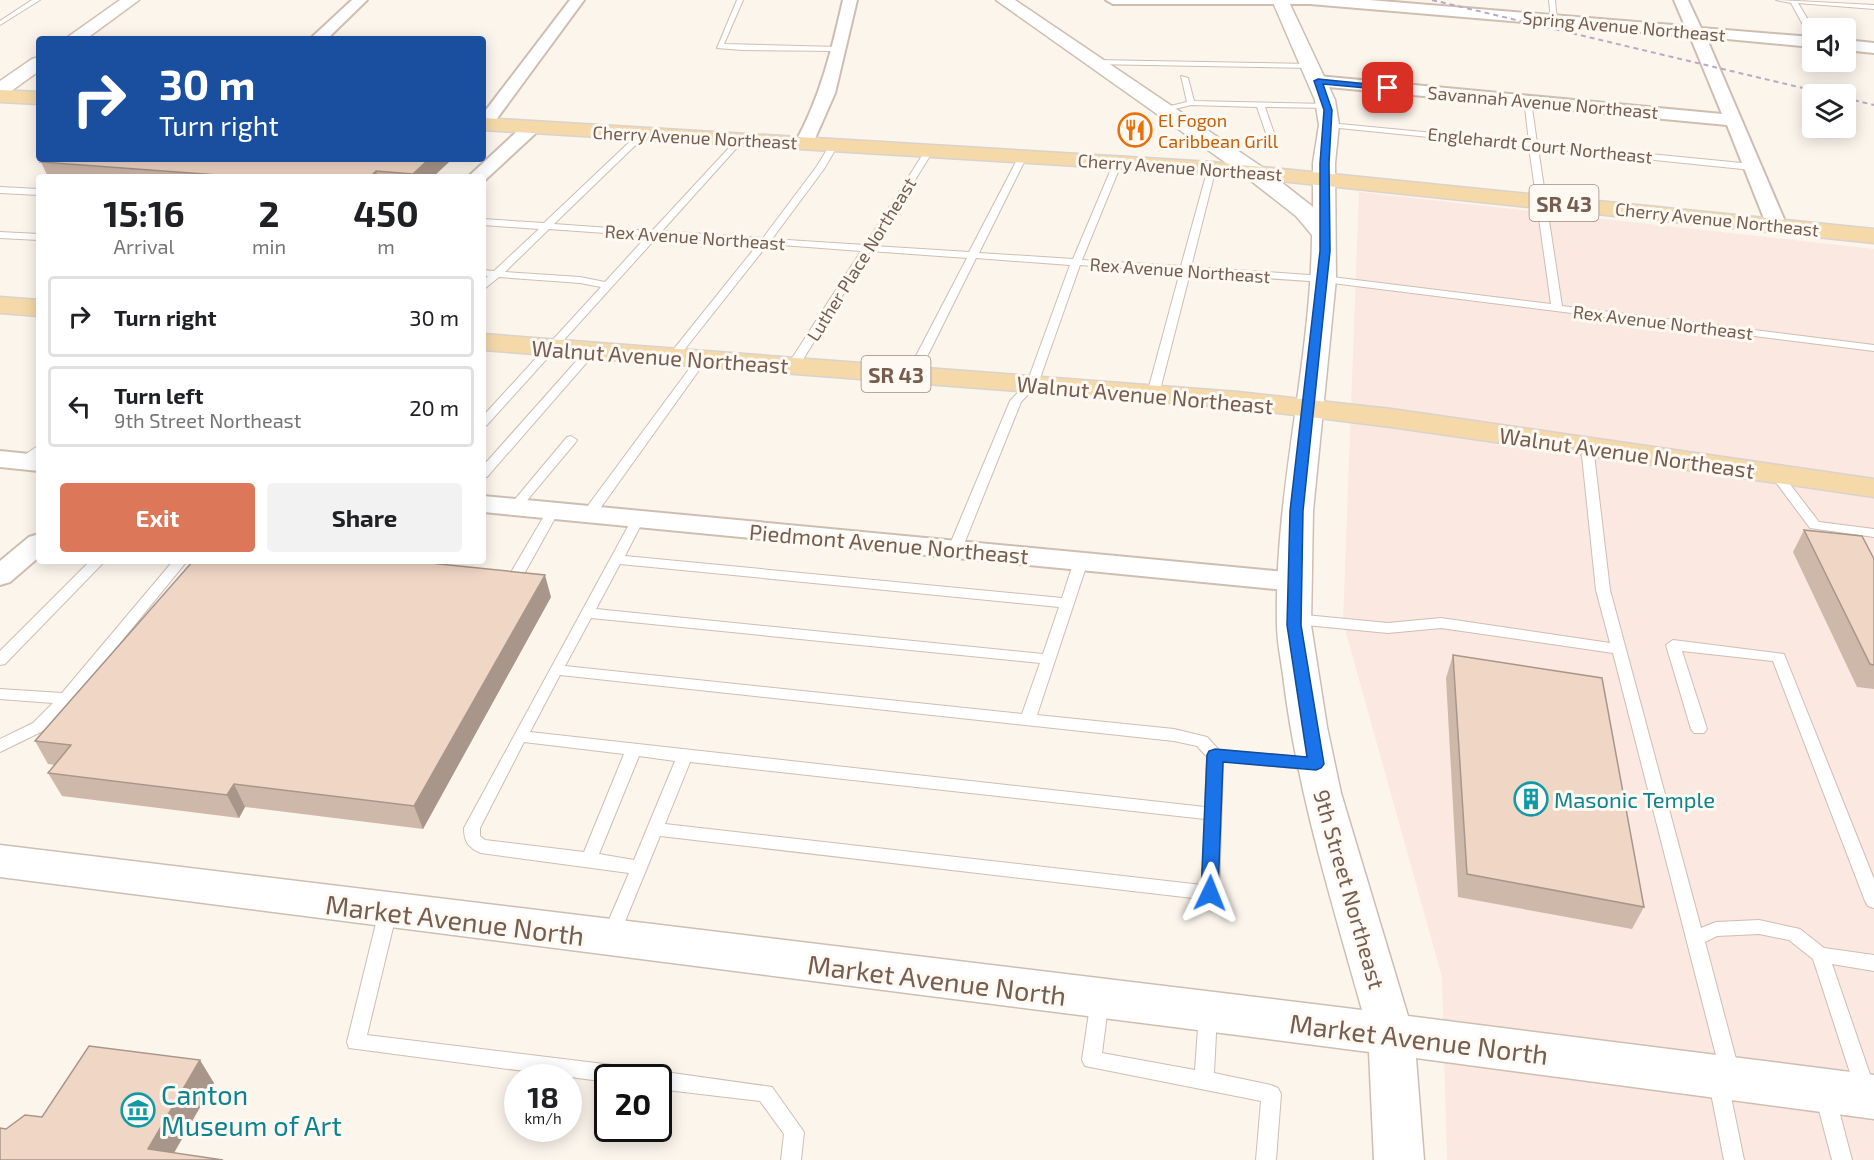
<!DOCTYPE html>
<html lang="en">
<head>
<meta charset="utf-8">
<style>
  :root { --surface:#fff; --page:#f2f2f2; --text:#202124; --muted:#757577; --line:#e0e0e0; --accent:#dd7759 }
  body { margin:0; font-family:"Exo 2",sans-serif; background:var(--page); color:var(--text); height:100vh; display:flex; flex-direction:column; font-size:22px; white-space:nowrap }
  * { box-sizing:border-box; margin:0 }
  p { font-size:20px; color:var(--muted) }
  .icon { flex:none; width:33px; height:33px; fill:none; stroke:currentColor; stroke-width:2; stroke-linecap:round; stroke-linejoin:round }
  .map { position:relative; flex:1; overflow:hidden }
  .sheet { position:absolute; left:36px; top:174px; width:450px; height:390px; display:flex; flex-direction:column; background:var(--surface); border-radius:6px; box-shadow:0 3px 15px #0003 }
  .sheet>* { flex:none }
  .banner { position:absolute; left:36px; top:36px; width:450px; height:126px; border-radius:6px; box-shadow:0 3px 15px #0003; background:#1a4fa0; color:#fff; overflow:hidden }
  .buttons { position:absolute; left:1802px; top:18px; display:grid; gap:12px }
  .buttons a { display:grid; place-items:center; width:54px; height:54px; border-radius:6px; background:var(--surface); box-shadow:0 3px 15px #0003; font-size:30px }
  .speed { position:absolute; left:504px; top:1064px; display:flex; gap:12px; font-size:30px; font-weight:700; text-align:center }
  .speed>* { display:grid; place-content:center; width:78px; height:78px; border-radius:50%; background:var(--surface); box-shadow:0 3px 15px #0003; line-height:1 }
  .speed small { font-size:15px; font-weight:400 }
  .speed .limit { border:3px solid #111; border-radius:9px; background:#fff; color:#111 }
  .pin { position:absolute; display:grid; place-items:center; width:51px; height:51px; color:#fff; margin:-26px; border-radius:12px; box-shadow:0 3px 9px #0006 }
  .me { position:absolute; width:66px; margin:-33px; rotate:2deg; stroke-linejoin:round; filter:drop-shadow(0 0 4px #0008) }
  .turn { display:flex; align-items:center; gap:21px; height:126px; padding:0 24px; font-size:27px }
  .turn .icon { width:78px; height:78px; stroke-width:2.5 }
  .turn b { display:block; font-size:42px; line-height:51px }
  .eta { display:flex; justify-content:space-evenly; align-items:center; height:102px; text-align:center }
  .eta b { font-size:36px; font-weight:700; line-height:42px }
  .cta { display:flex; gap:12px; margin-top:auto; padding:12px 24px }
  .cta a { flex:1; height:69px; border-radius:6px; background:var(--accent); color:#fff; font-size:24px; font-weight:700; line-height:69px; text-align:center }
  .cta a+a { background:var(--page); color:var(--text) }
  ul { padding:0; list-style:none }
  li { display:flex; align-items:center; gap:18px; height:81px; margin:0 12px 9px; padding:0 12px; border:3px solid var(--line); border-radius:6px }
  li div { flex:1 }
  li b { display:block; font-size:22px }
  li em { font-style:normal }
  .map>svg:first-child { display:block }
  .commercial { fill:#fbe8e0 }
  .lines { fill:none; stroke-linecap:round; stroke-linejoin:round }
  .service-casing { stroke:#cebeb1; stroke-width:2 }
  .minor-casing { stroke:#cebeb1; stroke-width:4 }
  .tertiary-casing { stroke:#cebeb1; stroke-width:3 }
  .secondary-casing { stroke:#d3c0b1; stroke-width:3 }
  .primary-casing { stroke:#d9d2ce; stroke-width:3 }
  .service { fill:#fff; fill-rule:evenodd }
  .minor { fill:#fff; fill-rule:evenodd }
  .tertiary { fill:#fff; fill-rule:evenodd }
  .secondary { fill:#fff; fill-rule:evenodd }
  .primary { fill:#f5d9a9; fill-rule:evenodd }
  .rail { stroke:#b9a9c6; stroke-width:2; stroke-dasharray:5 4; stroke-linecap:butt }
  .wall { fill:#ceb8a9 }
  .shaded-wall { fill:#a8968a }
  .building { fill:#f0d6c5; stroke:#a8968a; stroke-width:1.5 }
  .route { fill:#1a73e8; stroke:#114b97; stroke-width:1.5 }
  .labels { text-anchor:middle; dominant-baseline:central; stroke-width:6; stroke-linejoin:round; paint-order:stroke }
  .far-street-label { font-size:18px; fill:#765d4f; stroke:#fef9f2 }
  .far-food-label { font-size:18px; fill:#c56008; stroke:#fef9f2; text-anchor:start }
  .shield { fill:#fef9f2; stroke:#9f8c80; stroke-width:1.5 }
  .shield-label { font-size:21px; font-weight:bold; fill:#765d4f }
  .street-label { font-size:22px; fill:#765d4f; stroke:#fef9f2 }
  .culture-label { font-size:22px; fill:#0d838f; stroke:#fef9f2; text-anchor:start }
  .near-street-label { font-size:27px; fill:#765d4f; stroke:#fef9f2 }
  .near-culture-label { font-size:27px; fill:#0d838f; stroke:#fef9f2; text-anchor:start }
</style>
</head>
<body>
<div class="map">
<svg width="1874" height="1160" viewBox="0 0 1874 1160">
  <rect width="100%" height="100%" fill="#fcf5ec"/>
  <path class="commercial" d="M1359,192l515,57v911h-427l-5,-183 -99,-355z"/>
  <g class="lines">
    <g class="service-casing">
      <path id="service" d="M32,0h8l-40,25v-4z
        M737,0h6l-19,44 114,3 4,2 -4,2 -96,-1 -25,-2z
        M1549,0h6l2,21 -6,-1z
        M1776,0l98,5v4l-76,-6 15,25 -1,8 -4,-2 -17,-31z
        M1095,60l216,4 4,2 -4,2 -219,-4v-4z
        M1181,76l7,2 6,23 133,3 4,2 -4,2 -62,-1 13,38 -4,3 -4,-3 -13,-38 -66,-2 -29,7v-4l25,-6z
        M1524,99l7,2 6,42 215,21 4,3 -4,3 -214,-22 24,158 312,39v6l-550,-69 -134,-9 -31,121 -6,3 -6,-3 33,-122 -100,-7 -42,119 -17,18 -59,147 -7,4 -7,-4 62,-148 17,-18 43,-118 -94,-7 -58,117 -6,3 -6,-3 61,-117 -97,-7 -71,115 -6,3 -6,-3 74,-115 -93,-7 -91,115h-8v-4l89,-111 -101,-7 -170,188 -4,2v-11l118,-129 -21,-4 -81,-6 -16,13v-9l5,-5h-5v-6l11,1 45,-42 -56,-4v-6l61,4 96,-91 7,2 -93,90 98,7 87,-94 3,1v4l-80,89 101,7 54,-72 14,-23 3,-1 4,3 -14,24 -52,70 93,6 60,-94 4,-3 4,3 -59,95 95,6 50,-96 4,-3 4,3 -48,97 94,6 41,-97 4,-3 4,3 -40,98 99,6 27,-98 4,-3 4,3 -25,99 133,9 227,28 -22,-157 -200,-20 -4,-2 4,-2 200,19zM549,229l98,7 -42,46 -25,-5 -75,-5z
        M0,187l39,2v6l-39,-2z
        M0,232l39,2v6l-39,-2z
        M591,348l5,3 -1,2 -108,124 -4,1v-12l104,-117z
        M702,356l5,3 -113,158h-10l-1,-3 1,-3 114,-154z
        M571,436l6,4 -2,3 -56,67h-8l-2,-3 2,-3 56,-67z
        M1587,442l6,4 17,144 91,338 15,-6 43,-2 41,9 24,19 50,7v16l-42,-7 42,122 -2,8 -7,3 -7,-3 -3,-6 -42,-129 -24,-19 -30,-6 -42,2 -12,6 35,132 -3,6 -9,2 16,78h-20l-15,-77 3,-6 9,-2 -108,-422 -172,-25 -53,5 -93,-9 -7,-5 7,-5 93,9 53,-5 169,25 -14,-53 -15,-144z
        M39,445v10l-12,10h-8l-2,-3 2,-3z
        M1775,469l4,1 40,52 55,7v8l-64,-9 -41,-55z
        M553,507l6,4 -35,63 -7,4 -5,-1 -2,-3 37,-63z
        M638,515l6,4 -19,37 437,42 12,-37 7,-4 5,1 2,3 -51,154 137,14 33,8 12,13 95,8 6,2 2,4 -2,4 -6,2 -91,-9 -4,132 -3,5 -6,2 -550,-64 -43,105 -6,2 -6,-2 -3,-5 27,-63 -148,-20c-13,-5 -17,-12 -17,-25l168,-309zM620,564l439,43 -16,47 -447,-45zM591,618l449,45 -18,51 -457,-48zM560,675l614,66 23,5 10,11 -2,50 -675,-75zM524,742l100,12 -40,98 -99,-12 -5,-4v-8zM639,756l36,5 -41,99 -35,-6zM690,762l515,57 -3,66 -537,-61z
        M90,561h15l-100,103 -5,1v-14z
        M173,561h14l-116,142 -28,28 -43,21v-13l33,-16 20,-20 -53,-4v-10l62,4z
        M1673,640l111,14 90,225v29l-6,-2 -3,-5 -92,-240 -91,-10 25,78 -3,4h-10l-3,-4 -25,-84z
        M388,904l6,2 3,5 -30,124 270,33 7,3 3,6h-39v5l-259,-34 -2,-6 32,-131 3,-5z
        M1100,991l6,2 3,6 -7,54 93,17 4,-56 2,-6 7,-2 7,2 2,6 -3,59 57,12 7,3 3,6 -5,66h-20l5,-59 -176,-35 -3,-6 9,-61 3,-6z
        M658,1071l114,16 32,45 -3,28h-20l3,-26 -24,-33 -102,-12v-12h-8l1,-3z
        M1825,1086l7,3 3,6 17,65h-20l-17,-65 3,-6z"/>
    </g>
    <g class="minor-casing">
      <path id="minor" d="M352,0h15l-40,39h-17z
        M570,0h14l-94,128 -7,1v-15z
        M843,0h14l-22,93 -22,50 -3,4h-12l-3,-4c25,-45 37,-94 48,-143z
        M1106,0h263l316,26 -11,-26h14l13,28 111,9v10l-106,-10 81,189 -3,4h-14l-3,-4 -40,-101 -409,-39 -8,-5 8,-5 404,38 -32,-78 -380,-32h-197z
        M1845,40l29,3v10l-29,-3z
        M532,122l6,1 3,4 -3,4 -54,50 -1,-4h-15l58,-54z
        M0,451l39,4v16l-39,-4z
        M483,496l813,77 10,3 4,6 -4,6 -10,3 -813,-79z
        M39,534v23l-29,25 -10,3v-24l29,-24z"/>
    </g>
    <g class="tertiary-casing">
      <path id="tertiary" d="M996,0h19l247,167 51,40v-44l6,-38 -4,-25 -43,-100h16l47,100 4,25 -4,38 1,116 -23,232 -2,114 16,102 14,66 67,223 466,59v44l-458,-61 8,102h-50l-5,-108 -1369,-175v-32l1362,165c-30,-108 -64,-216 -78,-327 -2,-19 -7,-39 -7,-59 -3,-131 34,-259 35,-389l-16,-19 -50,-39z"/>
    </g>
    <g class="secondary-casing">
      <path id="secondary" d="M120,0h19l-53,39h-21z
        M39,57v14l-32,23 -7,2v-15l32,-22z"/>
    </g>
    <g class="primary-casing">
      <path id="primary" d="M0,90l39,2v12l-39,-2z
        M483,118l729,44 662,67v14l-662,-69 -729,-44z
        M0,297l39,3v16l-39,-3z
        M483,334l755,58 153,17 483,70v18l-483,-70 -153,-19 -755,-58z"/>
    </g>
    <use href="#service" class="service"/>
    <use href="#minor" class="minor"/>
    <use href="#tertiary" class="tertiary"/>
    <use href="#secondary" class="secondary"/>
    <use href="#primary" class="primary"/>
    <path class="rail" d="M1432,0l396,94
      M1845,98l29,7"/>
  </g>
  <path class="wall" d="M47,159h402l1,2 -17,16h-385l-7,-15z
    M1804,530l70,29v130l-17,-2 -64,-135z
    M551,597l-128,232 -178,-22 -6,11 -177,-22 -14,-23 7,-8 -7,-1 -13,-23z
    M1453,655l191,252 -12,22 -174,-32 -12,-219z"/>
  <path class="shaded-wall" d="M429,159h20l1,2 -17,16h-19l-1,-3z
    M376,171l2,6h-8z
    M545,575l6,22 -128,232 -9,-23z
    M234,784l11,23 -6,11 -12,-23z
    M200,1060l14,23 -44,77 -22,-11z"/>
  <path class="building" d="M47,159h382l-16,15 -37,-3 -6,6h-125l-204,-15z
    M1804,530l58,6 12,23v106l-4,-1z
    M193,561h217l135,14 -131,231 -180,-22 -7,11 -179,-22 23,-28 -36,-4z
    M1453,655l149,23 42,229 -177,-33z
    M89,1046l111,14 -52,89 75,11h-223v-32l6,1 19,-14 17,2z"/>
  <path class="route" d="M1318,79l70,7 3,2 -3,2 -65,-6 9,26 -3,53 1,88 -27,260 -2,114 23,139 -3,4 -5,2 -93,-8 -5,131 -2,5 -6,2 -7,-2 -2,-5 6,-138 2,-4 6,-2 92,8 -20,-132 3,-114 30,-260v-88l4,-53 -10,-29z"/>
  <defs>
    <g id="restaurant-ring" transform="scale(1.725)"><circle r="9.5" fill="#fef9f2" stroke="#e8710a" stroke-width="1.5"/><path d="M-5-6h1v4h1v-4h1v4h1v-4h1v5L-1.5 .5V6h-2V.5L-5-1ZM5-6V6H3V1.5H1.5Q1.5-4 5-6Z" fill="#e8710a"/></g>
    <g id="building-ring" transform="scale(1.725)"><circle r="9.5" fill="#fef9f2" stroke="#0f9aa8" stroke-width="1.5"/><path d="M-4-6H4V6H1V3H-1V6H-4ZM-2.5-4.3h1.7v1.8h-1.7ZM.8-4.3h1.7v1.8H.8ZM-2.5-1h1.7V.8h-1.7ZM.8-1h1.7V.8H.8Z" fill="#0f9aa8"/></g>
    <g id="museum-ring" transform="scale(1.725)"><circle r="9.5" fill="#fef9f2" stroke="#0f9aa8" stroke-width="1.5"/><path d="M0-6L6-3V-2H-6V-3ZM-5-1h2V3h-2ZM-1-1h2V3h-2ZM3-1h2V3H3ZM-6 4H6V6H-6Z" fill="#0f9aa8"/></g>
  </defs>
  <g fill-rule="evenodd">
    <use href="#restaurant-ring" x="1135" y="130"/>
    <use href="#building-ring" x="1531" y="799"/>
    <use href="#museum-ring" x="138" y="1110"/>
  </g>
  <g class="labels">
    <g class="far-street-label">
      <text transform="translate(1624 26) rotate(5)">Spring Avenue Northeast</text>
      <text transform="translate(1543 102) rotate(5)">Savannah Avenue Northeast</text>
      <text transform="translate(695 137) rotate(3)">Cherry Avenue Northeast</text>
      <text transform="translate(1540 145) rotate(6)">Englehardt Court Northeast</text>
      <text transform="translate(1180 167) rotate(4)">Cherry Avenue Northeast</text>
      <text transform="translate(1717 219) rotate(6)">Cherry Avenue Northeast</text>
      <text transform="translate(695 237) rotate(4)">Rex Avenue Northeast</text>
      <text transform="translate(861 259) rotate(-58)">Luther Place Northeast</text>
      <text transform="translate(1180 270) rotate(4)">Rex Avenue Northeast</text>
      <text transform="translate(1663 322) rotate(7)">Rex Avenue Northeast</text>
    </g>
    <g class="far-food-label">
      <text x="1158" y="120">El Fogon<tspan x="1158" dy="21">Caribbean Grill</tspan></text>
    </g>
    <g class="shield">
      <rect x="1529.5" y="185" width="69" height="36" rx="4.5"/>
      <rect x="861.5" y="356" width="69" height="36" rx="4.5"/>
    </g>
    <g class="shield-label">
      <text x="1564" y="203">SR 43</text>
      <text x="896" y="374">SR 43</text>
    </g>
    <g class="street-label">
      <text transform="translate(660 356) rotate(4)">Walnut Avenue Northeast</text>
      <text transform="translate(1145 394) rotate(5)">Walnut Avenue Northeast</text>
      <text transform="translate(1627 452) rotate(8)">Walnut Avenue Northeast</text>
      <text transform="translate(889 543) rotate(5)">Piedmont Avenue Northeast</text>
      <text transform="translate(1350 889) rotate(74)">9th Street Northeast</text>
    </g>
    <g class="culture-label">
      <text x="1554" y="799">Masonic Temple</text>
    </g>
    <g class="near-street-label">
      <text transform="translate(455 919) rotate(7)">Market Avenue North</text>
      <text transform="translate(937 979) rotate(7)">Market Avenue North</text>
      <text transform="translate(1419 1038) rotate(7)">Market Avenue North</text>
    </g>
    <g class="near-culture-label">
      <text x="161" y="1094">Canton<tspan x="161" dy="31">Museum of Art</tspan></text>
    </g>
  </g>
</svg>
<div class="buttons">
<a><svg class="icon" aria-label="sound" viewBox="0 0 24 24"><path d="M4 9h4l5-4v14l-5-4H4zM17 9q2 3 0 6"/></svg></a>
<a><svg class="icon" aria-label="layers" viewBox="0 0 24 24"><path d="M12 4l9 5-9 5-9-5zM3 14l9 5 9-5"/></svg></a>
</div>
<div class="speed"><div>18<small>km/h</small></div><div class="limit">20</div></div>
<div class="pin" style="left:1388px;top:88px;background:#d93025"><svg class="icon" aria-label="arrive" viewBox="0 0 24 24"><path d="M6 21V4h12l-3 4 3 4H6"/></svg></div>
<svg class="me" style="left:1210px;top:893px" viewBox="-20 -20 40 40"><path d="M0-17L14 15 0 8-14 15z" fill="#1a73e8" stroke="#fff" stroke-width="4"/></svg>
<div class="banner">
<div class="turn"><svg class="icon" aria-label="right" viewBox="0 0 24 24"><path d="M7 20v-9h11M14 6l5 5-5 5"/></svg><div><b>30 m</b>Turn right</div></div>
</div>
<section class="sheet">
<div class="eta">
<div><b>15:16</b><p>Arrival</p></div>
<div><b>2</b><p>min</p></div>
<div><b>450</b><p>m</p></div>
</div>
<ul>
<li><svg class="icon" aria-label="right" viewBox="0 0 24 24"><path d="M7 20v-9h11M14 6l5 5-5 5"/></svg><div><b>Turn right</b></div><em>30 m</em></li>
<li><svg class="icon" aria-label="left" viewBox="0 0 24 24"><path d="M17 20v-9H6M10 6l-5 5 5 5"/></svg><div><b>Turn left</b><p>9th Street Northeast</p></div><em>20 m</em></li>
</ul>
<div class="cta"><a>Exit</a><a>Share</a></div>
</section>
</div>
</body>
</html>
